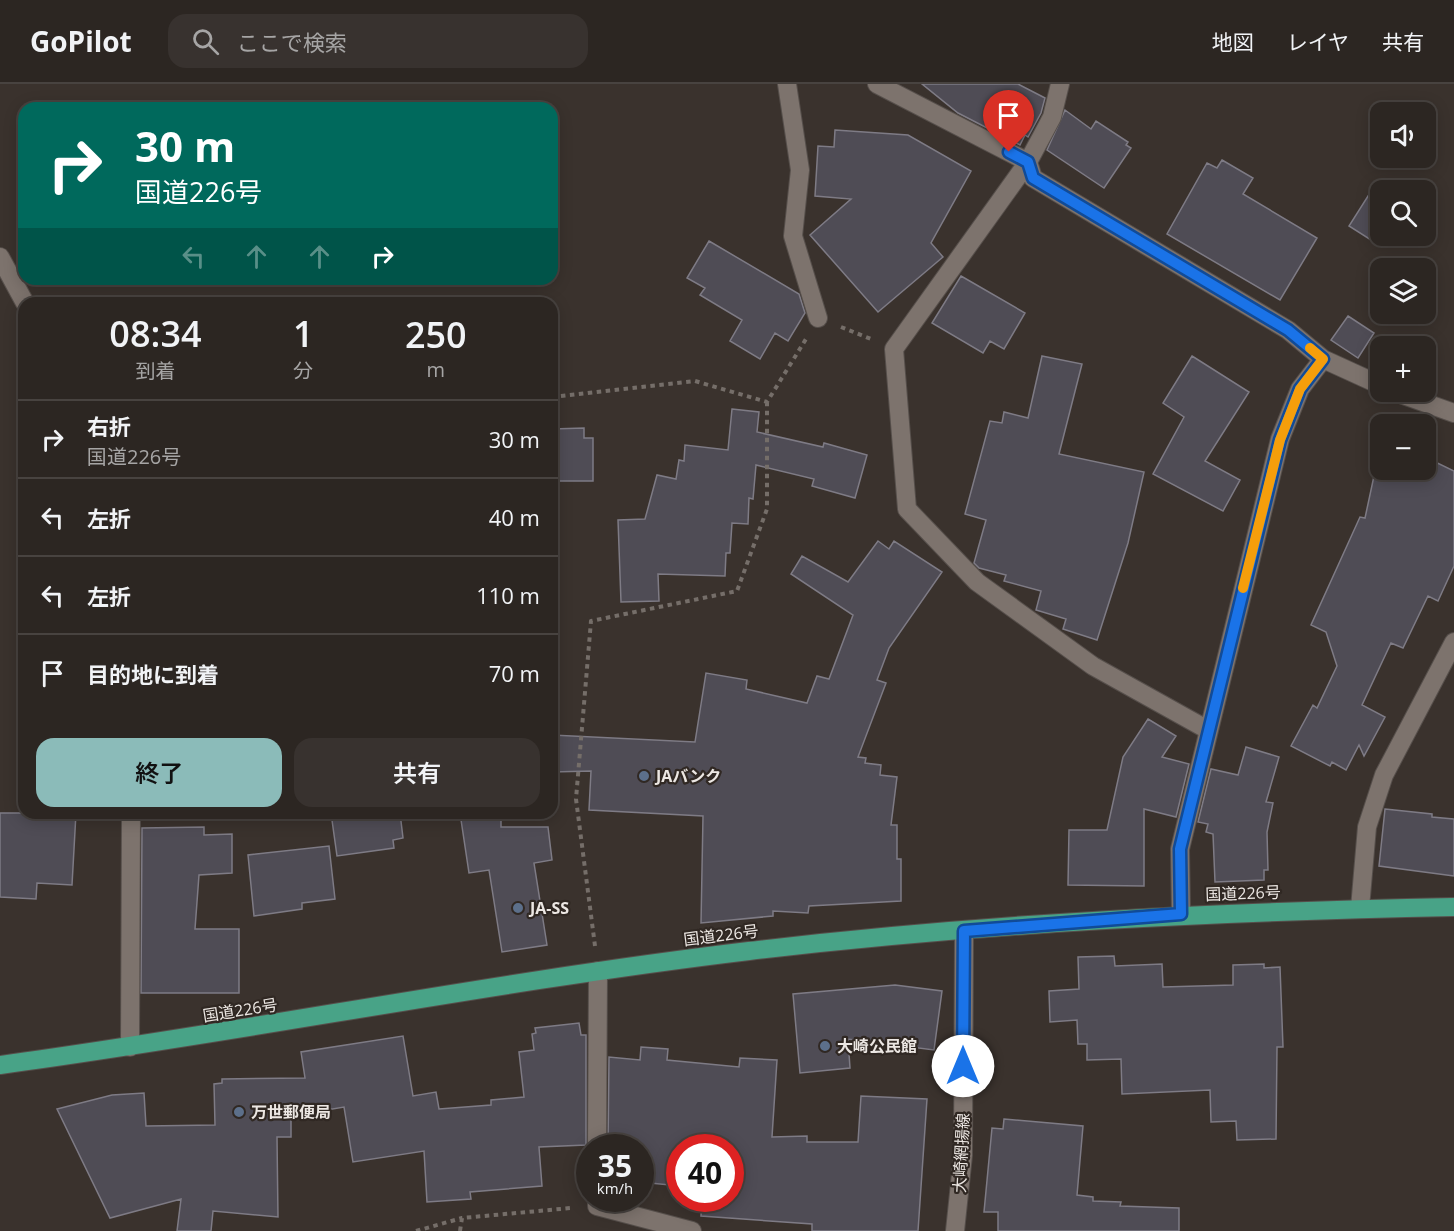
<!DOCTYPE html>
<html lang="ja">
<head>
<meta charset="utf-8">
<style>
  :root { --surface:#2c2622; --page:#38322f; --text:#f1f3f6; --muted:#a6a5a5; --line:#484340; --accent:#8bbbb9 }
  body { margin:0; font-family:"Open Sans","Noto Sans JP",sans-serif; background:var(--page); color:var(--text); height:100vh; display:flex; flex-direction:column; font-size:22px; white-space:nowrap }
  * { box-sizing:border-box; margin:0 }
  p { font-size:20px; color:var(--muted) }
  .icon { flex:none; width:33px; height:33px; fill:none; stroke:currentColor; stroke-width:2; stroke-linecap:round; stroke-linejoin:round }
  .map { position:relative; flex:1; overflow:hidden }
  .panel { position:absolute; left:18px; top:213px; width:540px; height:522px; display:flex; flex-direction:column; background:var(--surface); border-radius:18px; box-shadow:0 3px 15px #0003,0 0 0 2px var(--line) }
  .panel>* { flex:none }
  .hud { position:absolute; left:18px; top:18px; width:540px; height:183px; border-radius:18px; box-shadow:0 3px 15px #0003,0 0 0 2px var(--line); background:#00695c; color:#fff; overflow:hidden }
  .tools { position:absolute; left:1370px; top:18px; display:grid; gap:12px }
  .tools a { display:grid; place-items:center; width:66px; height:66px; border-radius:12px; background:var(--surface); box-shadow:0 3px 15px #0003,0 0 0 2px var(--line); font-size:30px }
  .speed { position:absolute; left:576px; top:1050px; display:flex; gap:12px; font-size:30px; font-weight:700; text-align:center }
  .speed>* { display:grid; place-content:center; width:78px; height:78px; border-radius:50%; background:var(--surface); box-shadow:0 3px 15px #0003,0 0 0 2px var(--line); line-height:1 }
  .speed small { font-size:15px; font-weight:400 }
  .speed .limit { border:9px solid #d22; background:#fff; color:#111 }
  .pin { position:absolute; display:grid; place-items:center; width:51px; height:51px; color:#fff; margin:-62px -26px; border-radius:50% 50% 50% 0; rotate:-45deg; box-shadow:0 0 6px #0007 }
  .pin .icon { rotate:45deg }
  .me { position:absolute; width:66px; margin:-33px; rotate:0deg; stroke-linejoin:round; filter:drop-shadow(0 0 4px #0008) }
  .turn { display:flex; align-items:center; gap:21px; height:126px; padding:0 18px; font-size:27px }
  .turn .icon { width:78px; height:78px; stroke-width:2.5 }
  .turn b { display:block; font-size:42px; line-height:51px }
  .lanes { display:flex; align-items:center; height:57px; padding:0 18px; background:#0003; justify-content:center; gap:30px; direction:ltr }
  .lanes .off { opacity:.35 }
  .eta { display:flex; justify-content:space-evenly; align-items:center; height:102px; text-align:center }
  .eta b { font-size:36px; font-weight:600; line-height:42px }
  .primary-button { display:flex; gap:12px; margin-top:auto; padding:12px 18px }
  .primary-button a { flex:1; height:69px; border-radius:18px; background:var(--accent); color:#111; font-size:24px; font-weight:600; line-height:69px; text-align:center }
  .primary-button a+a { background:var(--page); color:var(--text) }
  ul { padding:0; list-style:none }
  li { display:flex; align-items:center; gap:18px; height:78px; padding:0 18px; border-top:2px solid var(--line) }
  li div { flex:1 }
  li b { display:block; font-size:22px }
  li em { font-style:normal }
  header { display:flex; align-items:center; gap:36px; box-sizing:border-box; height:84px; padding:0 30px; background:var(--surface); border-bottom:2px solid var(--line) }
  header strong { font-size:28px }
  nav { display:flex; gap:33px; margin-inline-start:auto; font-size:21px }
  .search { width:420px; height:54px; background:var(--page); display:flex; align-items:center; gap:15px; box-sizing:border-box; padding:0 21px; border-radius:18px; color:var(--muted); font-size:22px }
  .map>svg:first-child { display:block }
  .building { fill:#4f4c55; stroke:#7e7b85; stroke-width:1.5 }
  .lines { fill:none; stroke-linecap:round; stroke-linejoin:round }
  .minor-casing { stroke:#564f4b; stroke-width:20 }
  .highway-casing { stroke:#564f4b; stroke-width:20 }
  .path { stroke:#756e69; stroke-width:4; stroke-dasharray:4.5 4.5; stroke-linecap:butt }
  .minor { stroke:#7d736d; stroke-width:18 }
  .highway { stroke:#48a387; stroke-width:18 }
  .route-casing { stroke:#114b97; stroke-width:15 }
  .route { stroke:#1a73e8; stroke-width:10 }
  .slow { stroke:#f59e0b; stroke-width:10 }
  .service-dot { fill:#5c6f8a; stroke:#302823; stroke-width:2 }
  .labels { text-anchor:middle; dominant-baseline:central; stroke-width:4.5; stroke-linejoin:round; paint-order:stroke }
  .poi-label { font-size:16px; font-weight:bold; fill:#ece7e3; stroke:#302823; text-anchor:start }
  .street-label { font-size:16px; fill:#ece7e3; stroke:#302823 }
</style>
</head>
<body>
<header>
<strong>GoPilot</strong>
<div class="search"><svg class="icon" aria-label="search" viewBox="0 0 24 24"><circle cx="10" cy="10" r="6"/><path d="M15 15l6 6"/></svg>ここで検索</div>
<nav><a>地図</a><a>レイヤ</a><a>共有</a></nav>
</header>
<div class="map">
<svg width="1454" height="1147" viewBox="0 0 1454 1147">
  <rect width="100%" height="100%" fill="#3a322d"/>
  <path class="building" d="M922,0h96l27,14 -4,15 -13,24 -3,-2 -5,10 -62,-32z
    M1065,26l26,19 5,-8 32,21 -2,3 5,3 -27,40 -57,-38z
    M835,46l73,5 63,36 -40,72 12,14 -65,55 -68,-77 41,-36 -36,-3 3,-50 16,1z
    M1222,76l31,18 -10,16 74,44 -37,62 -113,-66 40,-71 10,5z
    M1375,101l8,5h-3v46h9l-7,11 -33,-21z
    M709,157l90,53 6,19 -17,28 -13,-8 -15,26 -30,-18 12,-21 -42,-25 5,-7 -18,-10z
    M961,192l64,37 -21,36 -14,-8 -7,12 -51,-30z
    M1348,232l26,17 -16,25 -27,-18z
    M1042,272l40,8 -23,90 85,18 -16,71 -31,97 -34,-11 3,-10 -30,-9 5,-19 -37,-10 2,-6 -27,-7 -5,-5 12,-43 -21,-6 25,-93 12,2 2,-11 24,6z
    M1192,272l57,36 -44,69 35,19 -17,31 -70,-37 31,-57 -21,-14z
    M732,325l27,3 -2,20 66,15 1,-4 43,12 -12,43 -43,-12 2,-7 -58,-14 -3,34 -4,-1 -1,26 -16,-1 -2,30h-4l-1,23 -67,-2 1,27 -38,1 -3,-82 27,-1 12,-44 19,4 3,-19 5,1 1,-16 43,5z
    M584,344v10h9v43h-41v-52z
    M1425,373l29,14v95l-16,35 -10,-5 -25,52 -12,-5 -29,62 23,12 -21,39 -5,-11 -13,25 -14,-8 -2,4 -39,-20 22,-41 4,3 20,-42 -11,-34 -15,-7 49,-108 5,1 9,-42 21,5 5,-11h25z
    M878,457l11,8 5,-8 48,31 -53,76 -12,32 9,3 -28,74 8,1 -1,5 16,2 -1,10 17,2 -6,48h6v34h4v42l-92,5 -1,7 -35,-2v5l-72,7 2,-107 -114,-6 2,-39 -39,1v-37l143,7 11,-69 41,7 -1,9 61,14 10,-27 12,3 24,-64 -62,-41 11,-18 46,26z
    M1148,635l28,17 -14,21 27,7 -13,53 -32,-8v77l-76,-1 1,-55h38l16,-73z
    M1246,663l33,10 -13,45 7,1 -6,29 1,38h-4v10l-49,2 -2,-48 -7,-2 2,-8 -10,-2 13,-53 27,6z
    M1385,725l47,5v3l22,2v57l-75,-10z
    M0,729h76l-4,72 -35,-2 -1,16 -36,-2z
    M331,729h69l3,25 -10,2 1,8 -57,8z
    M460,729h41v14h47l4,33 -18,3 13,82 -45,7 -13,-82 -20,3z
    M204,743v8l28,-1v39l-33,2 -4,54h44v64h-98l1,-165z
    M329,762l6,53 -33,4v6l-48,7 -6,-61z
    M1114,872l1,10 47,-2 1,23 70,-2v-20l31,-1v4l16,-1 3,80h-6l-1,92 -39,1 -1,-19 -25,1 -1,-32 -88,4 -1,-35 -34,1v-16h-9l-1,-24 -27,2 -1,-31 30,-2 -1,-32z
    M895,901l47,6 -8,59 -86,-11 2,29 -50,5 -7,-79z
    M579,939l2,12h5v110l-47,2 3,39 -72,6 1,7 -44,3 -3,-51 -71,11 -9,-55 -53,9v21h-14l1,80 -65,-6 -2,20h-34l4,-32 -71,19 -53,-109 55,-14 32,-2 2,33 69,-1 -1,-41 8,-1v-4l83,-1 -4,-26 102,-16 10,60 23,-4 3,17 52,-4v-5l33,-3 -5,-45 15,-2 -2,-16 4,-1 -1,-5z
    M641,963l27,2 -1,11 72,7 1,-9 37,2 -5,77 35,-1v6h51l3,-46 66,3 -9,132h-106v-7l-111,-8 1,-18h28v-50h-50v38l-40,-4v-34h-32l1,-91 31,3z
    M1004,1035l79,7 -6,69 16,2v4l28,1 -1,4 59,2v23h-181v-19h-14l8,-84 11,1z"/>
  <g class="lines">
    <g class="minor-casing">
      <path id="minor" d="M787,0l13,86 -7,66 25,82
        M877,0l151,78 5,16 255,152 35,29 57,26
        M1060,0l-8,33 -24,45 -134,187 13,160 70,73 116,84 115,64
        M0,173l25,46
        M1395,308l59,21
        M1360,824l7,-81 17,-52 70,-133
        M1181,830l-1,-65 100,-410 20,-50 23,-30
        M130,963l1,-234
        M597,1064l1,-177
        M597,1114v8l95,25
        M955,1147l8,-76 1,-224"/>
    </g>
    <g class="highway-casing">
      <path id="highway" d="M0,981c250,-34 498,-84 749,-114 234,-28 470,-39 705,-44"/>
    </g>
    <path class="path" d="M841,243l30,12
      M552,313l143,-16 72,21 39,-63
      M595,862l-19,-147 15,-178 146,-30 30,-82v-107
      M416,1147l46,-13
      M460,1147l2,-13 109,-10"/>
    <use href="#minor" class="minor"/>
    <use href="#highway" class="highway"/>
  </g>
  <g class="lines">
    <g class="route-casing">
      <path id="route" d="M963,982l1,-135 217,-17 -1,-65 100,-409 20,-51 23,-30 -35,-29 -255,-152 -5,-16 -19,-10"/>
    </g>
    <use href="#route" class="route"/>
    <path class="slow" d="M1243,504l37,-148 20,-51 23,-30 -13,-11"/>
  </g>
  <g class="service-dot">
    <circle cx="644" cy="692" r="6"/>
    <circle cx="518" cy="824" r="6"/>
    <circle cx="825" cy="962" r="6"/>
    <circle cx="239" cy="1028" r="6"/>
  </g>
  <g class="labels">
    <g class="poi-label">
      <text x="656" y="692">JAバンク</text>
      <text x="530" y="824">JA-SS</text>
      <text x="837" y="962">大崎公民館</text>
      <text x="251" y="1028">万世郵便局</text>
    </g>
    <g class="street-label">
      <text transform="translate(1243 809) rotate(-2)">国道226号</text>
      <text transform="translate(721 851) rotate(-7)">国道226号</text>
      <text transform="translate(240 926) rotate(-9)">国道226号</text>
      <text transform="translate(961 1069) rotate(-87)">大崎網揚線</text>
    </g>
  </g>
</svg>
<div class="tools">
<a><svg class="icon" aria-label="sound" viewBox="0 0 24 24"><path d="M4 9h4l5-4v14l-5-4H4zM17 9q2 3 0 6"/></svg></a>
<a><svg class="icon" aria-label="search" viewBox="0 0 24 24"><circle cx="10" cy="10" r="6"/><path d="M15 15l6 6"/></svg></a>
<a><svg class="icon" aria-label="layers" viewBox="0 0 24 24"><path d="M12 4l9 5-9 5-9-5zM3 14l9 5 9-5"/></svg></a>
<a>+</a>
<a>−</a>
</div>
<div class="speed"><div>35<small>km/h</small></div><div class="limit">40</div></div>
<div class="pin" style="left:1009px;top:68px;background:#d93025"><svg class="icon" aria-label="arrive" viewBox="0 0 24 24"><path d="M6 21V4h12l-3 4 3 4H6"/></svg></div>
<svg class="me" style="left:963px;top:982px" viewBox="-20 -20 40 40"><circle r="19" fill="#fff"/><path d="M0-13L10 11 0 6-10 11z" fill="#1a73e8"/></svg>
<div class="hud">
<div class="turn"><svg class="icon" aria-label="right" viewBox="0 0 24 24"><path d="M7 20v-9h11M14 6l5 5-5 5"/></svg><div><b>30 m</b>国道226号</div></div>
<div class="lanes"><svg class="icon off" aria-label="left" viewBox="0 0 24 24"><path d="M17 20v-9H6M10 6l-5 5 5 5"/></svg><svg class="icon off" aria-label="ahead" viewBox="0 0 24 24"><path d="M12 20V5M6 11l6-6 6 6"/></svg><svg class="icon off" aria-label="ahead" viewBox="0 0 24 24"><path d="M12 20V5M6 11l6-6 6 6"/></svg><svg class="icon" aria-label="right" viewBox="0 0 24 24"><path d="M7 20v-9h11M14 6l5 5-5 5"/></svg></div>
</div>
<section class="panel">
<div class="eta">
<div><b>08:34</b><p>到着</p></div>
<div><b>1</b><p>分</p></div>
<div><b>250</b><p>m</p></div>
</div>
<ul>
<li><svg class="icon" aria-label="right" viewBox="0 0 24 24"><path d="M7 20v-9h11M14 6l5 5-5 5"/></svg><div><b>右折</b><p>国道226号</p></div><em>30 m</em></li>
<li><svg class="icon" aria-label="left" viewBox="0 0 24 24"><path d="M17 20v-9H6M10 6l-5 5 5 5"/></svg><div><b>左折</b></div><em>40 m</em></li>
<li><svg class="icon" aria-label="left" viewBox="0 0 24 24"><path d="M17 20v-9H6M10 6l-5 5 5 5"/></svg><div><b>左折</b></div><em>110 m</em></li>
<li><svg class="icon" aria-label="arrive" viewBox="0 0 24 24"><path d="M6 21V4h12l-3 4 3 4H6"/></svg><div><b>目的地に到着</b></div><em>70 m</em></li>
</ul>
<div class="primary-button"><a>終了</a><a>共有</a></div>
</section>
</div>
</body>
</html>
